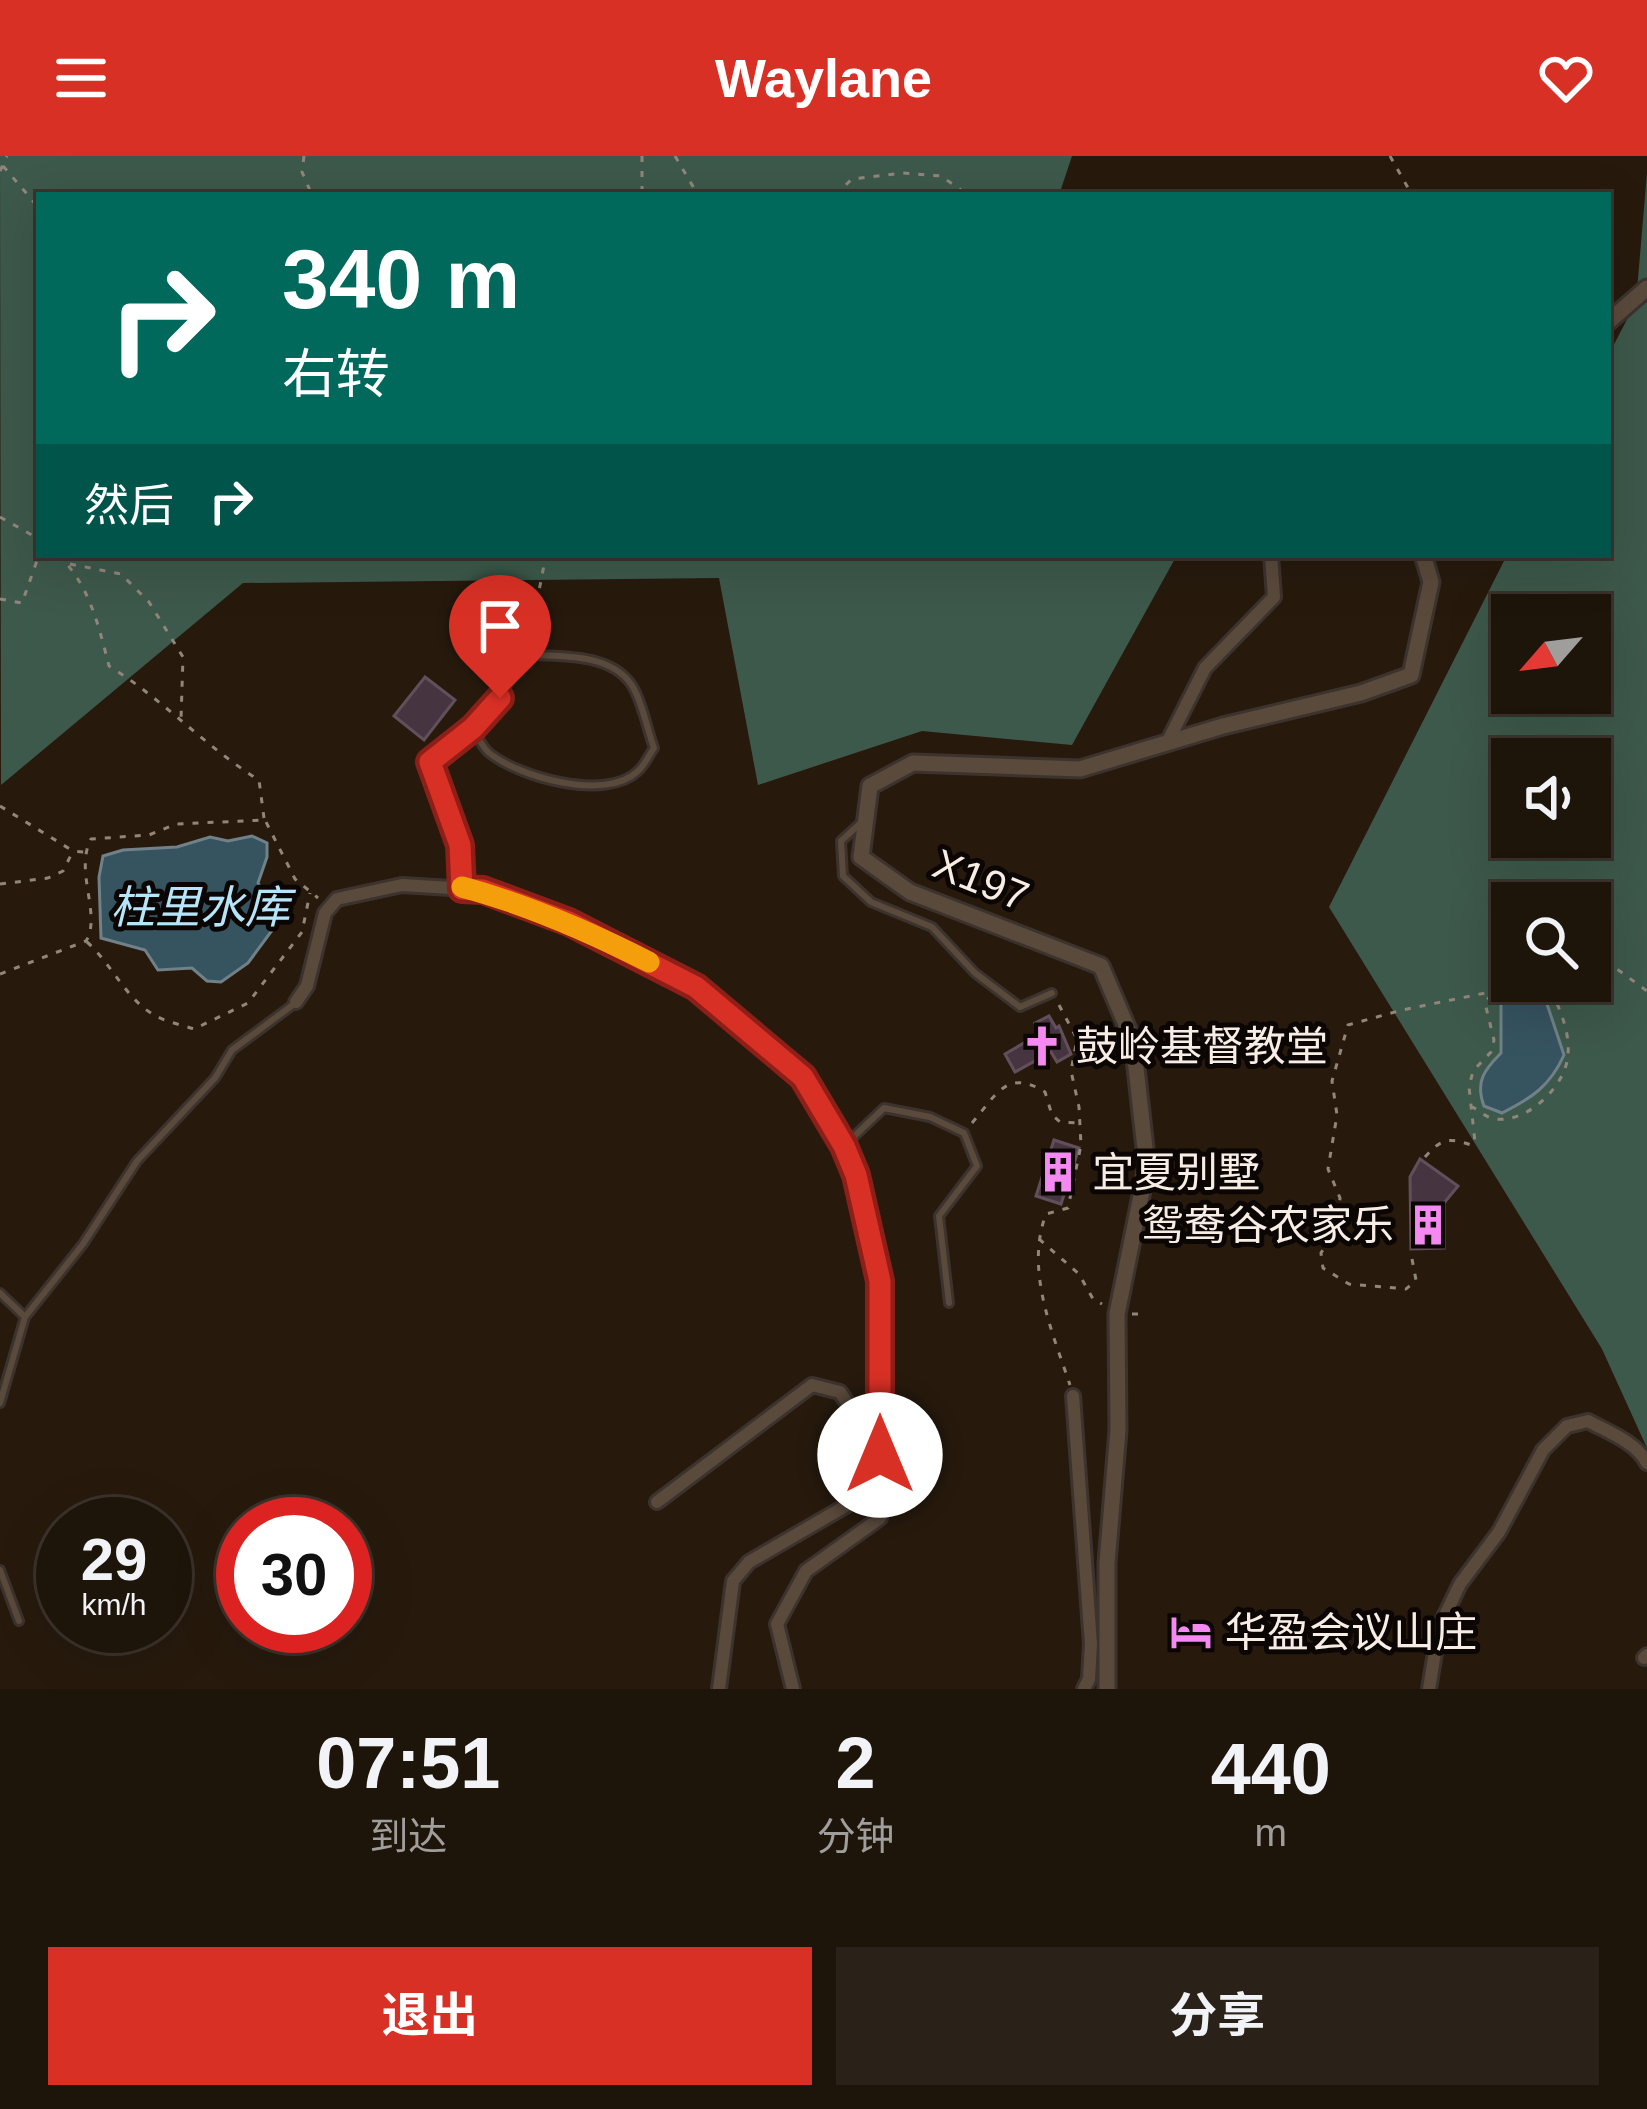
<!DOCTYPE html>
<html lang="zh">
<head>
<meta charset="utf-8">
<style>
  :root { --surface:#1d140a; --page:#2a2118; --text:#f1f3f6; --muted:#a09e9c; --line:#3b332b; --accent:#d93025 }
  body { margin:0; font-family:Helvetica,"Noto Sans SC",sans-serif; background:var(--page); color:var(--text); height:100vh; display:flex; flex-direction:column; font-size:45px; white-space:nowrap }
  * { box-sizing:border-box; margin:0 }
  p { font-size:39px; color:var(--muted) }
  .icon { flex:none; width:66px; height:66px; fill:none; stroke:currentColor; stroke-width:2; stroke-linecap:round; stroke-linejoin:round }
  .map { position:relative; height:1533px; overflow:hidden }
  .sheet { display:flex; flex-direction:column; background:var(--surface); flex:1 }
  .sheet>* { flex:none }
  .guide { position:absolute; left:36px; top:36px; width:1575px; height:366px; border-radius:0px; box-shadow:0 12px 48px #0002,0 0 0 3px var(--line); background:#00695c; color:#fff; overflow:hidden }
  .needle { width:78px; rotate:242deg }
  .controls { position:absolute; left:1491px; top:438px; display:grid; gap:24px }
  .controls a { display:grid; place-items:center; width:120px; height:120px; border-radius:0px; background:var(--surface); box-shadow:0 12px 48px #0002,0 0 0 3px var(--line); font-size:60px }
  .speed { position:absolute; left:36px; top:1341px; display:flex; gap:24px; font-size:60px; font-weight:700; text-align:center }
  .speed>* { display:grid; place-content:center; width:156px; height:156px; border-radius:50%; background:var(--surface); box-shadow:0 12px 48px #0002,0 0 0 3px var(--line); line-height:1 }
  .speed small { font-size:30px; font-weight:400 }
  .speed .limit { border:18px solid #d22; background:#fff; color:#111 }
  .pin { position:absolute; display:grid; place-items:center; width:102px; height:102px; color:#fff; margin:-123px -51px; border-radius:50% 50% 50% 0; rotate:-45deg; box-shadow:0 0 12px #0007 }
  .pin .icon { rotate:45deg }
  .me { position:absolute; width:132px; margin:-66px; rotate:0deg; stroke-linejoin:round; filter:drop-shadow(0 0 9px #0008) }
  .turn { display:flex; align-items:center; gap:42px; height:252px; padding:0 48px; font-size:54px }
  .turn .icon { width:156px; height:156px; stroke-width:2.5 }
  .turn b { display:block; font-size:84px; line-height:102px }
  .then { display:flex; align-items:center; height:114px; padding:0 48px; background:#0003; gap:24px; font-size:45px }
  .eta { display:flex; justify-content:space-evenly; align-items:center; height:204px; text-align:center }
  .eta b { font-size:72px; font-weight:700; line-height:84px }
  .button { display:flex; gap:24px; margin-top:auto; padding:24px 48px }
  .button a { flex:1; height:138px; border-radius:0px; background:var(--accent); color:#fff; font-size:48px; font-weight:700; line-height:138px; text-align:center }
  .button a+a { background:var(--page); color:var(--text) }
  header { display:flex; justify-content:space-between; align-items:center; height:156px; padding:0 48px; background:var(--accent); color:#fff; font-size:54px; font-weight:700 }
  .map>svg:first-child { display:block }
  .forest { fill:#3d594b; fill-rule:evenodd }
  .water { fill:#365360; stroke:#708188; stroke-width:3 }
  .building { fill:#463540; stroke:#624f5b; stroke-width:3 }
  .lines { fill:none; stroke-linecap:round; stroke-linejoin:round }
  .service-casing { stroke:#3d332e; stroke-width:12 }
  .minor-casing { stroke:#3d332e; stroke-width:18 }
  .tertiary-casing { stroke:#3d332e; stroke-width:21 }
  .path { stroke:#91867b; stroke-width:3; stroke-dasharray:6 9; stroke-linecap:butt }
  .service { stroke:#5a4a3c; stroke-width:6 }
  .minor { stroke:#5a4a3c; stroke-width:12 }
  .tertiary { stroke:#5a4a3c; stroke-width:15 }
  .route-casing { stroke:#8d1f18; stroke-width:30 }
  .route { stroke:#d93025; stroke-width:21 }
  .slow { stroke:#f59e0b; stroke-width:21 }
  .labels { text-anchor:middle; dominant-baseline:central; stroke-width:10; stroke-linejoin:round; paint-order:stroke }
  .street-label { font-size:42px; fill:#f7ede5; stroke:#0b0603 }
  .poi-label { font-size:42px; fill:#f7ede5; stroke:#0b0603; text-anchor:start }
  .water-label { font-size:45px; font-style:italic; fill:#b6e5fa; stroke:#0b0603 }
</style>
</head>
<body>
<header><svg class="icon" aria-label="menu" viewBox="0 0 24 24"><path d="M4 6h16M4 12h16M4 18h16"/></svg>Waylane<svg class="icon" aria-label="heart" viewBox="0 0 24 24"><path d="M12 20l-8-8c-3-5 5-10 8-4 3-6 11-1 8 4z"/></svg></header>
<div class="map">
<svg width="1647" height="1533" viewBox="0 0 1647 1533">
  <rect width="100%" height="100%" fill="#271a0d"/>
  <path class="forest" d="M0,0h1072l-13,39h-1020v360h1138l-105,190 -150,-14 -164,54 -39,-207 -476,5 -242,202z
    M1647,17v1275l-45,-99 -273,-442 178,-352h101v-199l28,-54zM1512,459h78v78h-78zM1512,603h78v78h-78zM1512,747h78v78h-78z"/>
  <path class="water" d="M252,680l15,7v14l-9,26 13,25 2,21 -25,34 -27,19 -14,-1 -15,-13 -34,2 -13,-20 -44,-12 -2,-61 4,-21 20,-6 54,-3 33,-10 18,4z
    M1525,839l21,6 18,54c-14,31 -32,43 -62,58l-18,-7c-9,-24 0,-36 17,-53v-52z"/>
  <path class="building" d="M425,521l30,23 -31,40 -30,-24z
    M1049,860l7,12 3,-2 12,28 -14,8 -6,-10 -36,20 -10,-18 36,-21 -6,-10z
    M1054,984l25,8 -18,56 -25,-8z
    M1420,1003l38,27 -14,17v45l-33,1 -1,-72z"/>
  <g class="lines">
    <g class="service-casing">
      <path id="service" d="M863,665l-22,20 2,35 28,26 61,25 43,46 45,34 32,-14
        M462,729l-2,-39 -31,-84 44,-34 57,-73c32,1 80,-1 101,29 11,16 16,45 23,64 -5,7 -10,18 -16,23 -32,31 -120,6 -150,-19 -6,-6 -11,-16 -15,-24
        M847,987l37,-35 46,9 34,16 13,33 -38,50 10,87
        M0,1137l25,24 58,-73 54,-83 78,-83 17,-28 62,-46
        M0,1247l25,-86
        M0,1414l19,51"/>
    </g>
    <g class="minor-casing">
      <path id="minor" d="M1167,587l38,-75 69,-71 -3,-42
        M296,846l11,-16 18,-73 12,-14 65,-14 81,5 86,32 127,65 107,90 41,69 12,29 24,106v237l-74,53 -29,53 16,65
        M1073,1240l18,248 -2,35 -5,10
        M657,1346l155,-117 28,7 40,62
        M1644,1502l3,-3
        M719,1533l14,-108 16,-19 131,-76
        M1429,1533l10,-61 21,-44 39,-52 44,-82 24,-24 21,-5c20,11 48,21 59,42"/>
    </g>
    <g class="tertiary-casing">
      <path id="tertiary" d="M1608,166l39,-34
        M1107,1533v-126l11,-133 -1,-116 30,-148 -14,-125 -32,-75 -191,-74 -49,-35 9,-71 43,-23 167,6 143,-43 138,-33 50,-18 20,-93 -8,-27"/>
    </g>
    <path class="path" d="M304,0l-2,16 10,23
      M642,0v39
      M675,0l23,39
      M1390,0l22,39
      M3,10l36,42
      M0,15l7,-15
      M835,39l17,-16 51,-6 38,3 27,19
      M0,361l39,22
      M58,399c31,28 41,72 51,111 54,33 95,80 150,114l5,38
      M70,408l51,10 28,28 34,55 -2,62
      M0,443l22,4 17,-48
      M528,491l18,-92
      M0,650l73,45 11,1
      M0,728l48,-6 15,-7 10,-20
      M87,786c25,22 39,58 69,74 11,6 26,9 38,13l54,-26 54,-71 8,-39
      M1590,813l20,-5 37,27
      M0,818l86,-33c16,-26 -12,-70 5,-102l58,-4 27,-11 89,-4 30,59 23,19
      M1059,849l18,34 -6,32 8,36 2,38 -13,63 -22,6c-21,56 6,117 24,171
      M1471,950c7,4 17,13 25,13 33,4 71,-35 72,-65 2,-26 -11,-50 -21,-73
      M972,967c24,-28 35,-55 73,-31l7,23 8,7 18,1
      M1425,1001c16,-18 23,-20 46,-12l4,-3 -6,-55 4,-16 18,-19 3,-12 -9,-37 6,-8
      M1039,1083l40,35 14,25 9,5
      M1412,1103l4,21 -10,9 -57,-5 -26,-16 -2,-15 16,-27 3,-28 -12,-29 9,-54 -5,-34 16,-56 54,-15 142,-29
      M1132,1158h13"/>
    <use href="#service" class="service"/>
    <use href="#minor" class="minor"/>
    <use href="#tertiary" class="tertiary"/>
  </g>
  <g class="lines">
    <g class="route-casing">
      <path id="route" d="M500,542l-27,30 -43,34 30,83 2,44 21,1 86,32 127,65 107,90 41,69 12,29 24,106v174"/>
    </g>
    <use href="#route" class="route"/>
    <path class="slow" d="M462,731c64,17 126,44 187,75"/>
  </g>
  <defs>
    <g id="church-bare" transform="scale(3.24)"><path d="M-1.2-6h2.4v3.5h3.3v2.4h-3.3V6h-2.4V-.1h-3.3v-2.4h3.3Z" fill="#f489f1" stroke="#0b0603" stroke-width="2.5" paint-order="stroke"/></g>
    <g id="building-bare" transform="scale(3.24)"><path d="M-4-6H4V6H1V3H-1V6H-4ZM-2.5-4.3h1.7v1.8h-1.7ZM.8-4.3h1.7v1.8H.8ZM-2.5-1h1.7V.8h-1.7ZM.8-1h1.7V.8H.8Z" fill="#f489f1" stroke="#0b0603" stroke-width="2.5" paint-order="stroke"/></g>
    <g id="hotel-bare" transform="scale(3.24)"><path d="M-6-4.5h1.5V1H6V5H4.5V3h-9V5H-6ZM-4 0a1.8 1.8 0 1 1 3.6 0ZM.5 0V-2.5h3Q6-2.5 6 0Z" fill="#f489f1" stroke="#0b0603" stroke-width="2.5" paint-order="stroke"/></g>
  </defs>
  <g fill-rule="evenodd">
    <use href="#church-bare" x="1042" y="890"/>
    <use href="#building-bare" x="1058" y="1016"/>
    <use href="#building-bare" x="1428" y="1069"/>
    <use href="#hotel-bare" x="1191" y="1476"/>
  </g>
  <g class="labels">
    <g class="street-label">
      <text transform="translate(981 724) rotate(22)">X197</text>
    </g>
    <g class="poi-label">
      <text x="1076" y="890">鼓岭基督教堂</text>
      <text x="1092" y="1016">宜夏别墅</text>
      <text x="1394" y="1069" text-anchor="end">鸳鸯谷农家乐</text>
      <text x="1225" y="1476">华盈会议山庄</text>
    </g>
    <g class="water-label">
      <text x="200" y="751">柱里水库</text>
    </g>
  </g>
</svg>
<div class="controls">
<a><svg class="needle" viewBox="-14 -14 28 28"><path d="M0-13l5 13h-10z" fill="#e53935"/><path d="M0 13l5-13h-10z" fill="#a09e9c"/></svg></a>
<a><svg class="icon" aria-label="sound" viewBox="0 0 24 24"><path d="M4 9h4l5-4v14l-5-4H4zM17 9q2 3 0 6"/></svg></a>
<a><svg class="icon" aria-label="search" viewBox="0 0 24 24"><circle cx="10" cy="10" r="6"/><path d="M15 15l6 6"/></svg></a>
</div>
<div class="speed"><div>29<small>km/h</small></div><div class="limit">30</div></div>
<div class="pin" style="left:500px;top:542px;background:#d93025"><svg class="icon" aria-label="arrive" viewBox="0 0 24 24"><path d="M6 21V4h12l-3 4 3 4H6"/></svg></div>
<svg class="me" style="left:880px;top:1299px" viewBox="-20 -20 40 40"><circle r="19" fill="#fff"/><path d="M0-13L10 11 0 6-10 11z" fill="#d93025"/></svg>
<div class="guide">
<div class="turn"><svg class="icon" aria-label="right" viewBox="0 0 24 24"><path d="M7 20v-9h11M14 6l5 5-5 5"/></svg><div><b>340 m</b>右转</div></div>
<div class="then">然后<svg class="icon" aria-label="right" viewBox="0 0 24 24"><path d="M7 20v-9h11M14 6l5 5-5 5"/></svg></div>
</div>
</div>
<section class="sheet">
<div class="eta">
<div><b>07:51</b><p>到达</p></div>
<div><b>2</b><p>分钟</p></div>
<div><b>440</b><p>m</p></div>
</div>
<div class="button"><a>退出</a><a>分享</a></div>
</section>
</body>
</html>
